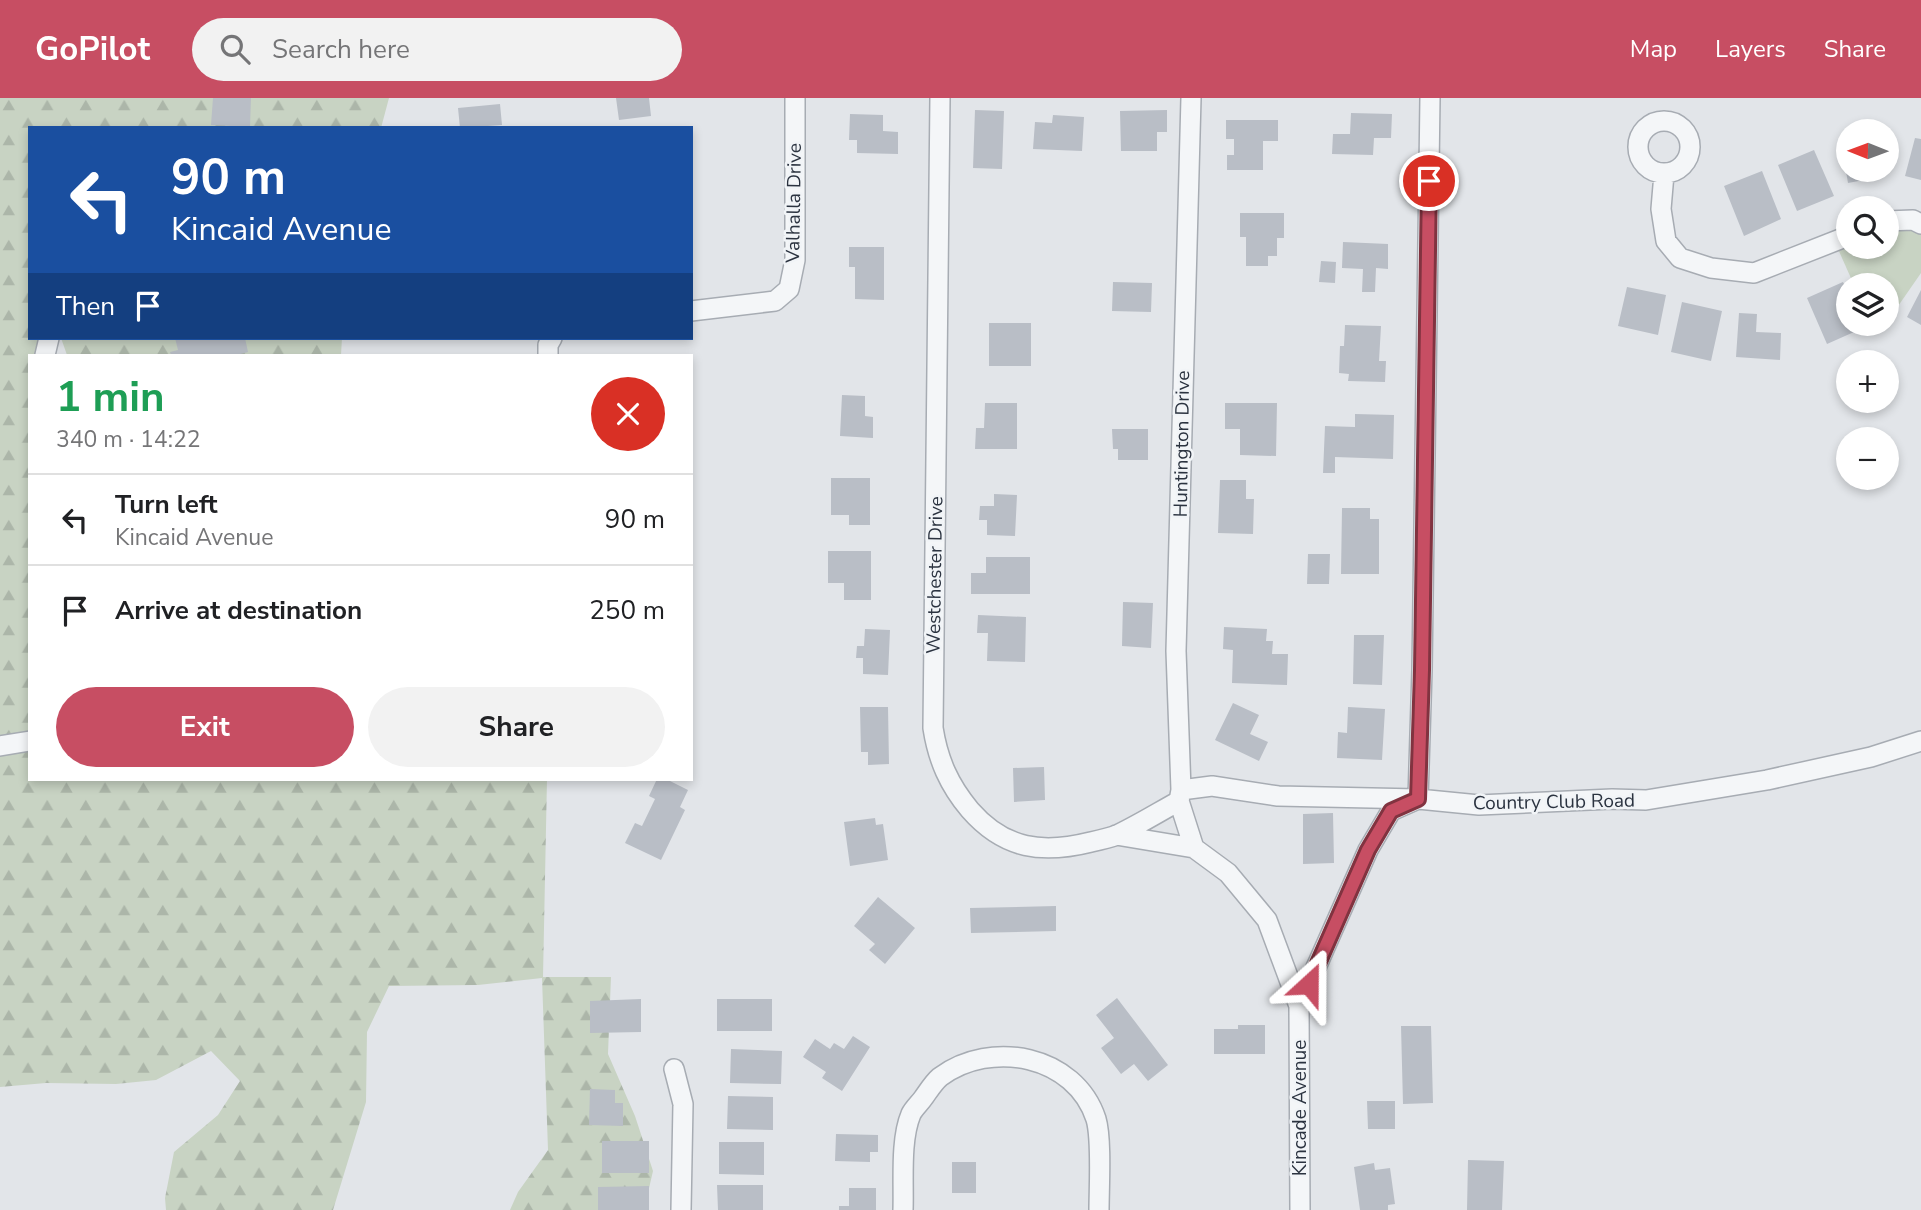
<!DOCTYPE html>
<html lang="en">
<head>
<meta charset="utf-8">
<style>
  :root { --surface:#fff; --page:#f2f2f2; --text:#202124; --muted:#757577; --line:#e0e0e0; --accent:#c74e63 }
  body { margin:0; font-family:"Nunito Sans",sans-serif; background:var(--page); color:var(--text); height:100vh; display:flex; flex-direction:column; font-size:26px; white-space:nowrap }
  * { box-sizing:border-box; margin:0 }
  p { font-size:23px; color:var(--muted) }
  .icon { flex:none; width:38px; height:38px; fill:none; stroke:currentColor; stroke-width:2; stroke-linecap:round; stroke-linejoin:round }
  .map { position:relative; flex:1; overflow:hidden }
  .details { position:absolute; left:28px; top:256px; width:665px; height:427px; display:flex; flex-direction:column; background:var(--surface); border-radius:0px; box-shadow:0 4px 10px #0003 }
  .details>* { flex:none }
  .top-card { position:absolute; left:28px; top:28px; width:665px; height:214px; border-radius:0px; box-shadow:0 4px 10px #0003; background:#1a4fa0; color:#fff; overflow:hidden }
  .needle { width:46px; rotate:271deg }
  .tools { position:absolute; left:1836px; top:21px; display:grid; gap:14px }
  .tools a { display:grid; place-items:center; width:63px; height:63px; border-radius:50%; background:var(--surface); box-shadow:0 4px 10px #0003; font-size:35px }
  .pin { position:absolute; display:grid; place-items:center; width:60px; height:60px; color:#fff; margin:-30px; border:4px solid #fff; border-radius:50%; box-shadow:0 2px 7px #0007 }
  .me { position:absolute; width:77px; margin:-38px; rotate:24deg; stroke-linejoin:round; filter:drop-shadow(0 0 5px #0008) }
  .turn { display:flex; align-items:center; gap:24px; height:147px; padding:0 28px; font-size:32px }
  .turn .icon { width:91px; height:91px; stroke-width:2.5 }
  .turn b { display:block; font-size:49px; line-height:60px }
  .then { display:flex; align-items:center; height:66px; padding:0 28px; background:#0003; gap:14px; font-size:26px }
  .round { display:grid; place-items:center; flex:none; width:74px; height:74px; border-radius:37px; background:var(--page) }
  .summary { display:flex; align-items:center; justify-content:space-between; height:119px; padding:0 28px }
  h1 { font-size:42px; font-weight:700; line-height:52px; color:#1e9e55 }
  .primary-button { display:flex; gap:14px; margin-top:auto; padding:14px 28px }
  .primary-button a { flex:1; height:80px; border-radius:42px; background:var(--accent); color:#fff; font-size:28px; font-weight:700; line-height:80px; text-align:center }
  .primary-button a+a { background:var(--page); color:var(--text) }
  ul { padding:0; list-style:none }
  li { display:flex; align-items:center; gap:21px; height:91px; padding:0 28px; border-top:2px solid var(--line) }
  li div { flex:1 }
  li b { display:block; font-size:26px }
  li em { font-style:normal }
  header { display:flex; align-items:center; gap:42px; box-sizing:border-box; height:98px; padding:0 35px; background:var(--accent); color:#fff }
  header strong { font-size:33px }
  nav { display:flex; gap:38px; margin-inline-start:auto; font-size:24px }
  .search { width:490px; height:63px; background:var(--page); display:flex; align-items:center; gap:18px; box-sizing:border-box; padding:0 24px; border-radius:38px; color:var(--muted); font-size:26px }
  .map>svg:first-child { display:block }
  .forest { fill:url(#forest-firs) }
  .park { fill:#c8d3c3 }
  .building { fill:#b9bec6 }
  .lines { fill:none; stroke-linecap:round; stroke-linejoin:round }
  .minor-casing { stroke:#a7acb3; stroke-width:22 }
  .minor { stroke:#f4f6f8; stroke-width:19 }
  .route-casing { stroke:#813340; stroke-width:18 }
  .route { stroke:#c74e63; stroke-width:12 }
  .labels { text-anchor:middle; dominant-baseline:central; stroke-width:5; stroke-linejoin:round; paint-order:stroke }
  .street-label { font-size:19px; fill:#2b3340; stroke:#f1f4f7 }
</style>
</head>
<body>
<header>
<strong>GoPilot</strong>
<div class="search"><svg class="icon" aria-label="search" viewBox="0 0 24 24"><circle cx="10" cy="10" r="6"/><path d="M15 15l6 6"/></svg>Search here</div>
<nav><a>Map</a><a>Layers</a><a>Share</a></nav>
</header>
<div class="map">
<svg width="1921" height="1112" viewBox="0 0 1921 1112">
  <defs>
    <pattern id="forest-firs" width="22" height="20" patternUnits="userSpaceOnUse" patternTransform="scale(1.75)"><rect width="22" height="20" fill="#c8d3c3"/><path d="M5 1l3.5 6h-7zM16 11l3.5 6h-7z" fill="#acb6a9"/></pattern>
  </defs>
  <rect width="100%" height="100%" fill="#e2e5e9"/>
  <path class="forest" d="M0,0h389l-8,30h-351v210h7l1,3 -3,14h-5v378l-30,5z
    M61,240h281l-1,17h-274z
    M30,652v29h517l-4,198h68l-3,77 27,62 18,55 -9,39h-134l8,-18 30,-42 -6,-172 -64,7 -89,1 -22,46 -1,70 -33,108h-167l-1,-12 9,-46 44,-37 22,-34 -29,-30 -55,29 -40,4 -70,-1 -46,4v-332z"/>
  <path class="park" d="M1897,128l24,7v40l-34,49 -1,-37h-32l-16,-36 10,-5v3h38l1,-18z"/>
  <path class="building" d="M213,0h38l-1,29 -39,-2z
    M616,0h33l2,18 -32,4z
    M500,6l2,21 -42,3 -2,-20z
    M975,12l29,1 -2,58 -29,-1z
    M1167,12v22h-10v19h-36l-1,-40z
    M1351,15l41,1 -1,24h-17l-1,17 -41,-1 1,-20h17z
    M850,16l33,1v16l15,1v22l-41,-1v-13h-8z
    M1053,17l31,2 -2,34 -49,-2 2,-27 17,1z
    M1226,22h52v21h-15v29h-36v-15h7v-16h-8z
    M1848,38v34h35l2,6 -37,7 -8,-46z
    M1915,40l6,1v41l-16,-4z
    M1814,52l20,46 -37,15 -19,-46z
    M1762,73l19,48 -37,17 -20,-50z
    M1240,115h44v25h-7v18h-9v10h-22v-29h-6z
    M1343,144l45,2v25l-12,-1 -1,24h-13l1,-23 -21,-1z
    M849,149h35v53l-29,-1v-32h-6z
    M1321,163l15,1 -1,21 -16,-1z
    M1113,184l39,1 -1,29 -39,-1z
    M1843,184l5,11v31h13l2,4 -36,16 -20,-46z
    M1627,189l39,8 -8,40 -40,-9z
    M1921,192v35l-14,-8z
    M1682,204l40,9 -11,50 -40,-9z
    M1739,215l18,1 -1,18 25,1 -1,27 -44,-3z
    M989,225h42v43h-42z
    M1345,227l36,1 -2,35h7l-1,21 -37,-1 1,-7 -10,-1 1,-27h4z
    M175,240h70l3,14 -11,3h-66l-1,-3 8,-2z
    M842,297l23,1v20l8,1v21l-33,-2z
    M985,305h32v46h-42l1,-21h8z
    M1225,305h52l-1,53 -36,-1v-26h-15z
    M1355,316l39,1 -1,44 -58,-2v16h-12l2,-47 30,1z
    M1112,331h36v31h-30v-11h-5z
    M831,380h39v47h-21v-10h-18z
    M1220,382h26v19h8l-1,35 -35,-1z
    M994,396l23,1 -2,41 -28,-1v-15h-8l1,-14h14z
    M1342,410h28v11h9v55h-38z
    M828,453h43v49h-27v-17h-16z
    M1308,456h22l-1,30h-22z
    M986,459h44v37h-59v-21h15z
    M1123,504l30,1 -2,45 -29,-2z
    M978,517l48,2 -1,45 -38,-1 1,-28h-11z
    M1224,529l43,2 -1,12h7l-1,13h16l-1,31 -55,-2 1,-33 -10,-1z
    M865,531l25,1 -2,45 -25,-1v-16h-7l1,-12h7z
    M1354,537h30l-2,50 -29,-1z
    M1233,605l26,12 -9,19 18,8 -9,19 -44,-21z
    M860,609h28l1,57 -21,1v-13h-7z
    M1348,609l37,2 -3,51 -45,-2 1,-26 9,1z
    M1044,669l1,33 -31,2 -1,-34z
    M657,681h9l22,11 -8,17 5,3 -24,50 -36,-17 10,-20 7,3 13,-27 -6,-3z
    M1333,715l1,50 -31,1v-50z
    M875,720l1,7 7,-1 5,36 -38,6 -6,-44z
    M878,799l37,31 -30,36 -16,-14 6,-6 -21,-18z
    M1056,808v25l-85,2 -1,-25z
    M1117,900l51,67 -20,16 -14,-17 -13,10 -20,-26 13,-10 -18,-23z
    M641,901v33l-51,1v-32z
    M717,901h55v32h-55z
    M1238,927h27v29h-51v-25h24z
    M1401,928h30l2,77 -30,1z
    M853,938l17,11 -28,44 -20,-13 4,-6 -23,-15 12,-18 15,10 4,-6 10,6z
    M731,951l51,2 -1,33 -51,-1z
    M590,991l25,1v13h8v23l-34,-1z
    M728,998l45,1v33l-46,-1z
    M1367,1003h28v28h-27z
    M836,1036l42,1v17h-8v10l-35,-1z
    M602,1043h47v32h-47z
    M719,1044h45v33l-45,-1z
    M1468,1062l36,1 -2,49h-35z
    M952,1064h24v31h-24z
    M1374,1065l1,7 15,-2 5,36 -7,1v5h-28l-6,-43z
    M717,1087h46v25h-45z
    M649,1088v24h-51v-23z
    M849,1090h27v22h-37v-4h10z"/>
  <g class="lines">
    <g class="minor-casing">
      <path id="minor" d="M940,0l-7,630c5,32 16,57 37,82 35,40 73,44 121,32 9,-2 18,-4 26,-7 21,-10 42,-23 62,-34
        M1191,0l-15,553 5,139 -2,11 15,47 34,25 39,47 32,86 1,204
        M1638 49a26 26 0 1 1 52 0a26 26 0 1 1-52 0Z
        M1664,76l-3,35 5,32 14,17 31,10 43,5 94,-37
        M1886,123l27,-1 8,4
        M691,213l84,-10 14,-12 6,-29v-162
        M45,257l4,-17
        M548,257v-10l4,-7
        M0,648l30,-5
        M1181,692l31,-4 66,10 140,3 61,6 133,-6 34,1 121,-20 104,-23 50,-16
        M1116,737l78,13
        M1299,908l69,-156 23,-39 27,-12 4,-129 8,-572
        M674,971l9,35 -2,106
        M903,1112c1,-28 -3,-70 8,-96 3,-6 9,-11 13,-17 5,-7 10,-15 16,-20 51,-38 135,-22 156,42 6,20 3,69 3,91"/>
    </g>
    <use href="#minor" class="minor"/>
  </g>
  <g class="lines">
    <g class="route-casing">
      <path id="route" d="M1309,886l59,-134 23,-39 27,-12 4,-129 7,-489"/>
    </g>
    <use href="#route" class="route"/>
  </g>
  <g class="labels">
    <g class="street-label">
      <text transform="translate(794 105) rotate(-89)">Valhalla Drive</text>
      <text transform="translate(1182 346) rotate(-89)">Huntington Drive</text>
      <text transform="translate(935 477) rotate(-89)">Westchester Drive</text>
      <text transform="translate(1554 704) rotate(-1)">Country Club Road</text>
      <text transform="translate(1300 1010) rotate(-90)">Kincade Avenue</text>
    </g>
  </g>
</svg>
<div class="tools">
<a><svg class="needle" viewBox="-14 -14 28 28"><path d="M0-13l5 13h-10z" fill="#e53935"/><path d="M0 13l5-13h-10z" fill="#757577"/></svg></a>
<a><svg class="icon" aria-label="search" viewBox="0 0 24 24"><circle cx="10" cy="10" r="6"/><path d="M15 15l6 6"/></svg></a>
<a><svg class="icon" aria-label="layers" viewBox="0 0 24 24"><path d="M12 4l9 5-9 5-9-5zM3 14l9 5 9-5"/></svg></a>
<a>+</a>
<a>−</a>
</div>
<div class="pin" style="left:1429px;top:83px;background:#d93025"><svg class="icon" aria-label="arrive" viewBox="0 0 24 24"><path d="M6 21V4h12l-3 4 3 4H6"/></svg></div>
<svg class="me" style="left:1309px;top:886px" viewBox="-20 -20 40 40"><path d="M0-17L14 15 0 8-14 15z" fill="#c74e63" stroke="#fff" stroke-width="4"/></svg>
<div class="top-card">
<div class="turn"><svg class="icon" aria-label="left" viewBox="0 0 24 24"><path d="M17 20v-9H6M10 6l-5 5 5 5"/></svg><div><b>90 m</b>Kincaid Avenue</div></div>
<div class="then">Then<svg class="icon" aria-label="arrive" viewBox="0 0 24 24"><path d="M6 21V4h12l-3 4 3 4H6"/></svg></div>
</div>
<section class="details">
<div class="summary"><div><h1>1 min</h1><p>340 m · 14:22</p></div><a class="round" style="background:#d93025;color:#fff"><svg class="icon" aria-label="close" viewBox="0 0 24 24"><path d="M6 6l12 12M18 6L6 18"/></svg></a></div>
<ul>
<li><svg class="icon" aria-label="left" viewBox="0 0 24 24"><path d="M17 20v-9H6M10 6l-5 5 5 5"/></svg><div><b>Turn left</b><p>Kincaid Avenue</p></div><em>90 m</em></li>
<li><svg class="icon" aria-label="arrive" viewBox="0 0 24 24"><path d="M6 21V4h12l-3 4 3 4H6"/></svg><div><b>Arrive at destination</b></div><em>250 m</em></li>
</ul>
<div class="primary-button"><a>Exit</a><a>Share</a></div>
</section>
</div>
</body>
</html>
